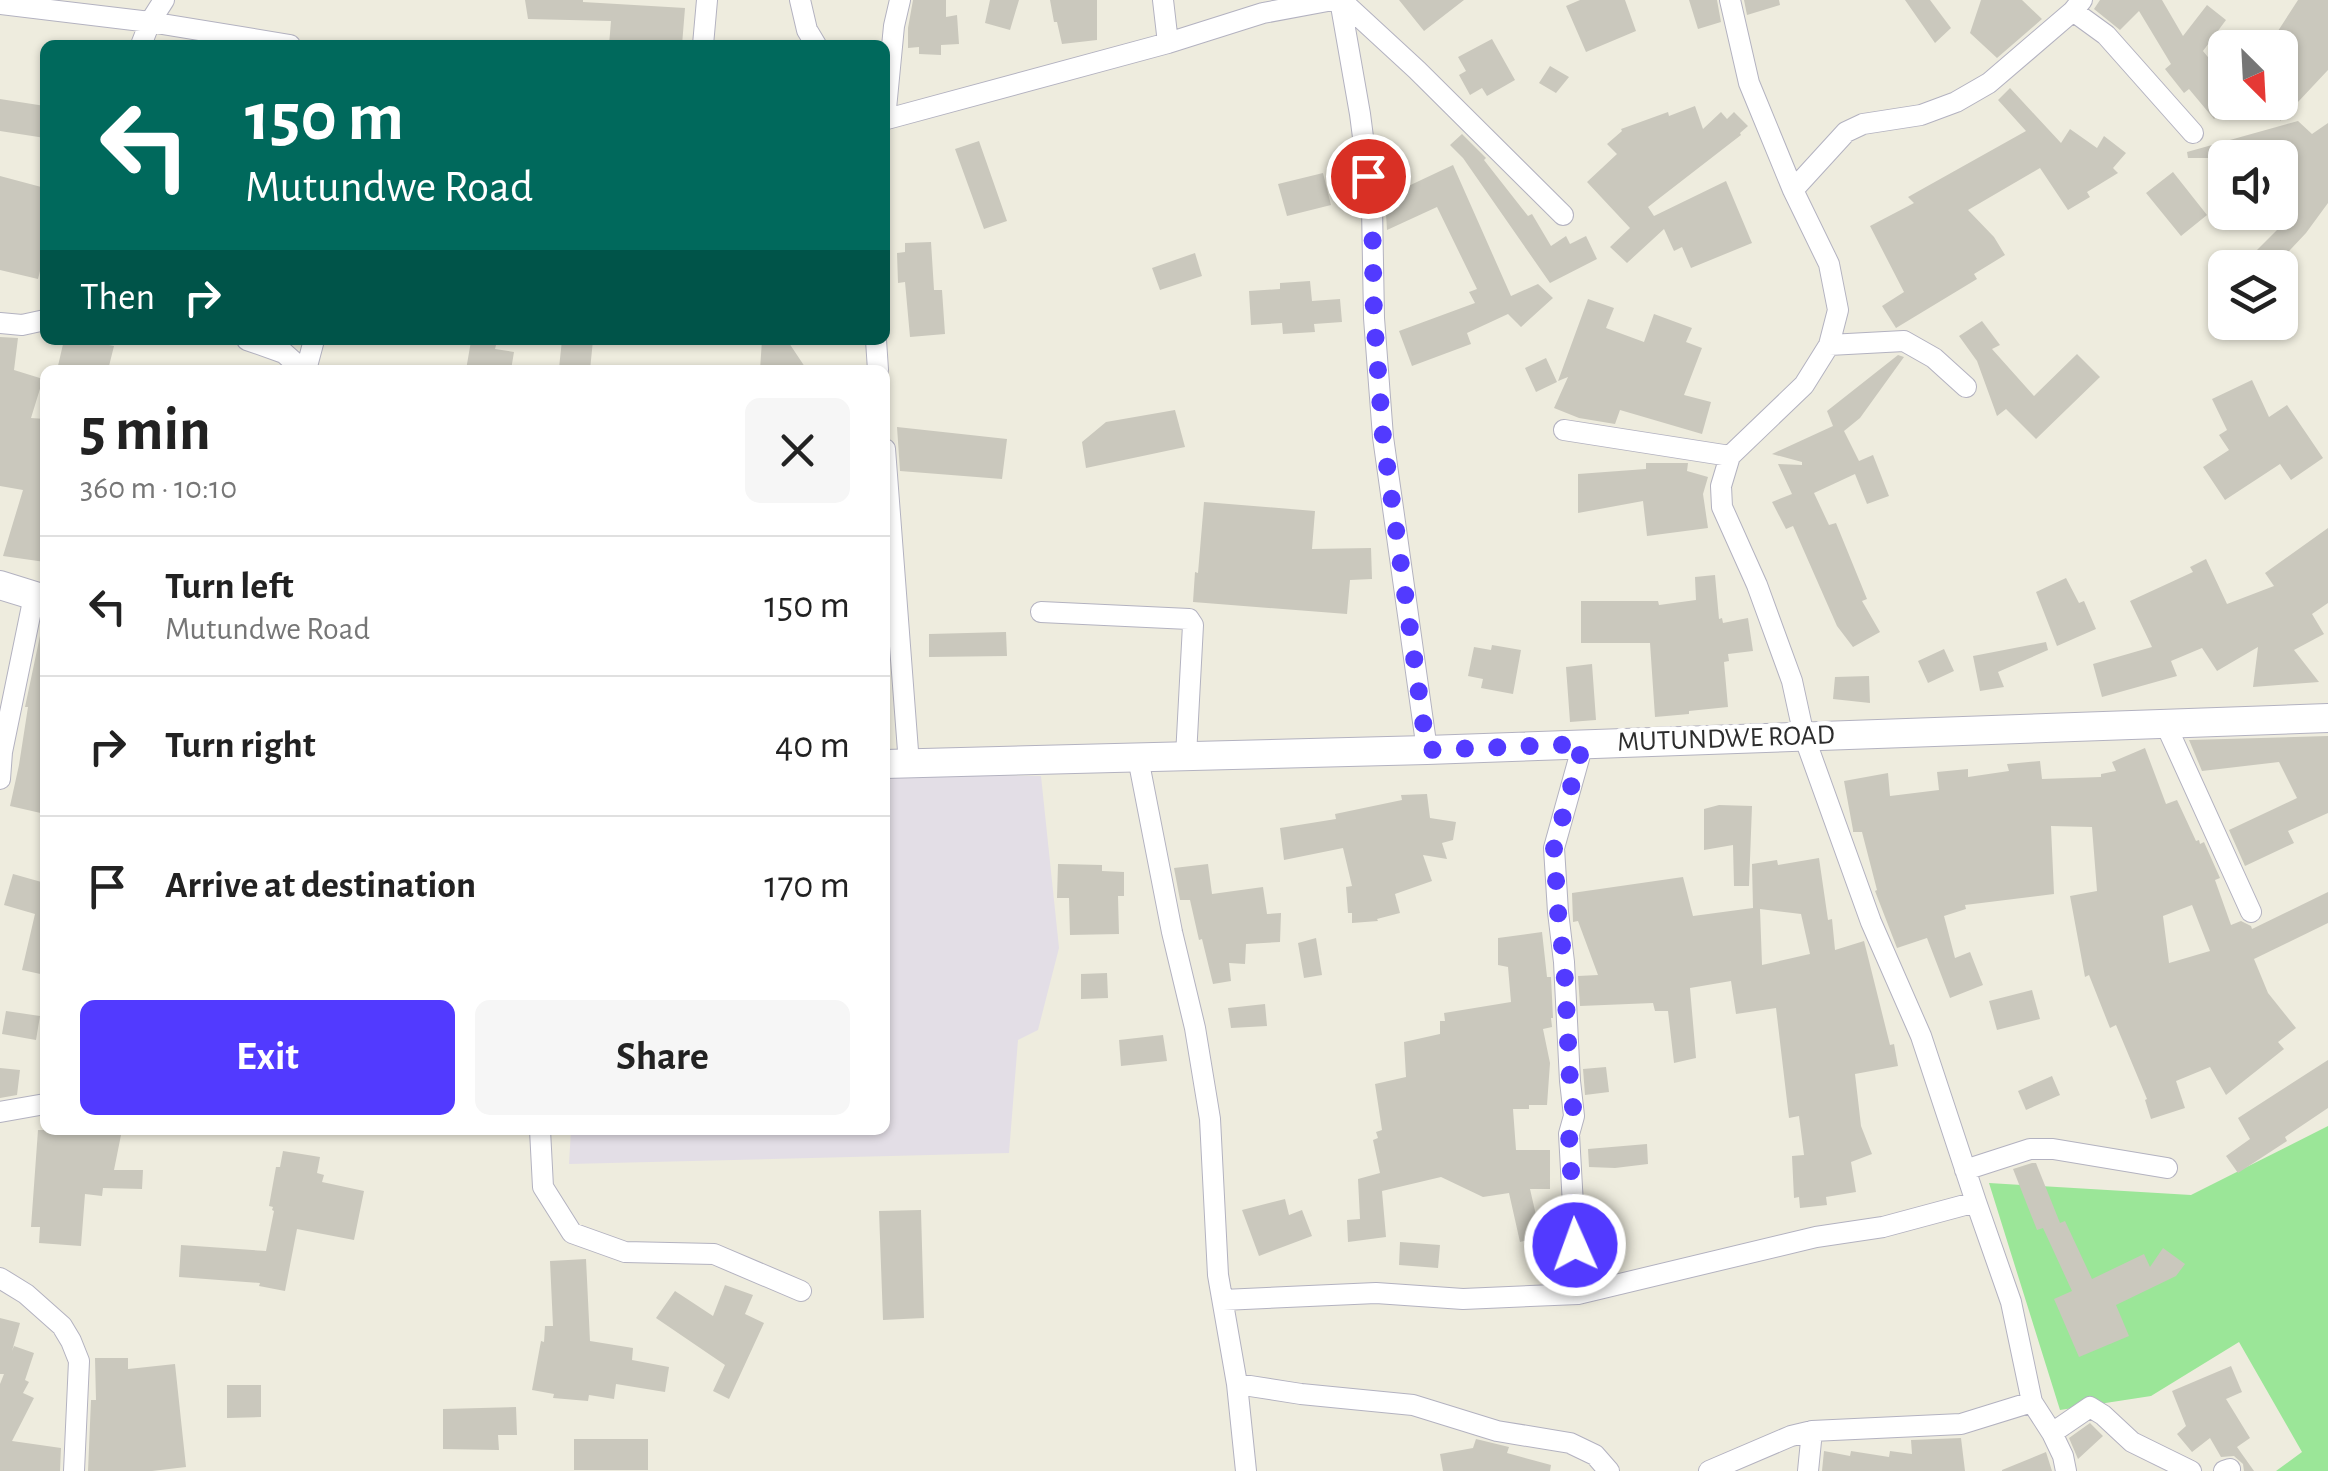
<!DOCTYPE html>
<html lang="en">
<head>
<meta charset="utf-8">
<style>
  :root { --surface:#fff; --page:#f6f6f6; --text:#222; --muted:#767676; --line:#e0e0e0; --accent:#523aff }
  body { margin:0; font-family:"Alegreya Sans",sans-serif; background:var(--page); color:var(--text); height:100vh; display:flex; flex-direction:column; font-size:38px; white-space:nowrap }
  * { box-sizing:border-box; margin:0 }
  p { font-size:32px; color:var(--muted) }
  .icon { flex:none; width:55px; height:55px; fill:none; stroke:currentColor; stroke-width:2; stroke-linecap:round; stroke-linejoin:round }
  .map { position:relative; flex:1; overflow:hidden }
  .details { position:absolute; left:40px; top:365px; width:850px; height:770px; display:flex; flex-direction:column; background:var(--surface); border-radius:15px; box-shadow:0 2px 8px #0004 }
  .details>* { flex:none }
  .top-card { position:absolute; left:40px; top:40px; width:850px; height:305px; border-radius:15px; box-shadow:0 2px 8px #0004; background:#00695c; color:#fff; overflow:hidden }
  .needle { width:65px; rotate:156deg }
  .fabs { position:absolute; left:2208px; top:30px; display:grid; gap:20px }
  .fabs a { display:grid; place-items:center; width:90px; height:90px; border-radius:15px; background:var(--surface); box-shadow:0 2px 8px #0004; font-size:50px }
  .pin { position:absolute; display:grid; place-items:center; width:85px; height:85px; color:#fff; margin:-42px; border:5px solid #fff; border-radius:50%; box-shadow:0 2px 10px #0007 }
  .me { position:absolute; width:110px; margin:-55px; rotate:358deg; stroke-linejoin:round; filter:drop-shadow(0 0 8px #0008) }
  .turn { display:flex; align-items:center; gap:35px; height:210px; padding:0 40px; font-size:45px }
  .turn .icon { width:130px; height:130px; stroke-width:2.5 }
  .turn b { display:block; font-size:70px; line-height:85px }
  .then { display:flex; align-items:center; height:95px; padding:0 40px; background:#0003; gap:20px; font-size:38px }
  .round { display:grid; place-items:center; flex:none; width:105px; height:105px; border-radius:15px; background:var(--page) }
  .summary { display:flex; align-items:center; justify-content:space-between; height:170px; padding:0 40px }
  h1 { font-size:60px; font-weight:700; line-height:75px }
  .primary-button { display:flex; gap:20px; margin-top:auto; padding:20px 40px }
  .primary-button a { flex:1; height:115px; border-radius:15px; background:var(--accent); color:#fff; font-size:40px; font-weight:700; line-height:115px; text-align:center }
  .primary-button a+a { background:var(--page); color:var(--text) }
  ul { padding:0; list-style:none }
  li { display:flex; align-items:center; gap:30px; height:140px; padding:0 40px; border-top:2px solid var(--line) }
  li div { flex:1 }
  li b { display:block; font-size:38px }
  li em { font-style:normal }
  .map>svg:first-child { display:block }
  .industrial { fill:#e3dee6 }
  .green { fill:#9be698 }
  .building { fill:#cac8bd; fill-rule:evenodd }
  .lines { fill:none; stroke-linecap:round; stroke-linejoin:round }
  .minor-casing { stroke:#b3b2c0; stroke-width:22 }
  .secondary-casing { stroke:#b3b2c0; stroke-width:30 }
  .minor { stroke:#fff; stroke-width:20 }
  .secondary { stroke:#fff; stroke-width:28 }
  .route { stroke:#523aff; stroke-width:18; stroke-dasharray:0 32.4 }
  .labels { text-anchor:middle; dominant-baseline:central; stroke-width:9; stroke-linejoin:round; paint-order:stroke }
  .street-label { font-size:28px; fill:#2c2c2c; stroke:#fff }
</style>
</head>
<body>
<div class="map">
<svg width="2328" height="1471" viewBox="0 0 2328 1471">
  <rect width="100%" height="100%" fill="#eeecde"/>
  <path class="industrial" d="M885,774l156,2 18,172 -21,82 -20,10 -9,113 -440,11 2,-34h314z"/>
  <path class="green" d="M2328,1126v345h-52l26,-19 -63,-110 -88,54 -91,14 -71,-227 202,12z"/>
  <path class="building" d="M525,0h58v2l102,6 -3,37h-73l2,-24 -83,-2z
    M913,0h33v17l11,-2 2,29 -18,1v10l-22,-1v-7l-11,1v-20z
    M990,0h29l-9,30 -25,-7z
    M1050,0h47v40l-35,4 -5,-22h-3z
    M1399,0h65l-40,31z
    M1580,0h45l11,31 -50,21 -20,-46z
    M1689,0h28l4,22 -23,7z
    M1744,0h35l1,5 -33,10z
    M1905,0h25l21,28 -16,15z
    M1981,0h41l20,19 -45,39 -27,-25z
    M2100,0h62l21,36 24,-31 19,15 -23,31 22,27v32l-11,9 -25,-30 -5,4 -19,-24 6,-5 -32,-53 -19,19 -26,-21z
    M2298,0h30v70l-48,51v-73h-13z
    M1492,39l23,41 -28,16 -5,-8 -12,7 -11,-20 7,-4 -8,-14z
    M1550,66l19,11 -13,16 -17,-10z
    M2010,88l51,55 9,-14 27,19 7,-12 22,17 -13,15 5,5 -31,19 3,5 -22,13 -28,-42 -72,42 26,27 11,18 -31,19 3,5 -81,49 -14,-22 22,-14 -34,-66 44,-23 -6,-6 118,-66 -28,-31z
    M0,99l45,7v32l-45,-7z
    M1695,106l8,23 18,-17 6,7 7,-7 14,14 -8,7 1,2 -93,72 6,9 72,-35 26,62 -61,25 -9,-21 -8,4 -10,-22 -37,34 -17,-16 20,-19 -43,-46 30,-28 -10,-10 15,-13 -1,-2 47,-17 1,4z
    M2298,121l14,13 16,-11v80l-22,30 -33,35h-34l53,-53 -12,-8v-49h-92l-1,-6z
    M1462,134l24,24 -2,2 44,56 4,-2 19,32 15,-10 4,8 16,-8 11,23 -47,24 -87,-125 -13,-13z
    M979,141l28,80 -23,8 -29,-80z
    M1453,165l58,131 27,-12 15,14 -32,29 -13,-13 -41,19 4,11 -59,22 -13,-35 76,-28 -6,-11 8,-3 -40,-82 -50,23 -2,-33z
    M2173,172l34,43 -26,21 -35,-43z
    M1323,173l8,32 -44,11 -9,-32z
    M0,176l45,12v63l-7,28 -38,-9z
    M931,242l3,48h8l3,44 -35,3 -5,-55 -7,1 -1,-30 8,-1v-9z
    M1195,253l7,23 -42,14 -8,-22z
    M1310,281l2,20 28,-2 2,23 -28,2 1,8 -32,2 -1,-11 -31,2 -2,-34 31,-2v-6z
    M1588,299l26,9 -8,20 38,14 10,-28 38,14 -6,14 16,6 -18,47 27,7 -9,32 -82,-24 -5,14 -36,-6 -25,-10 14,-31 -10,4z
    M1982,321l18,24 -8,4 42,47 43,-42 23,23 -64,62 -30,-30 -9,7 -20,-55 -18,-25z
    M0,337l18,1 -4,32 29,9 -12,39 14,1v143l-42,-6 20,-66 -23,-4z
    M64,340h19l31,6 -6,24h-51z
    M562,340h31l-3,30 -31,-2z
    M762,340h25l20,30h-47z
    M471,341l25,4 -1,4 19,3 -3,18h-45z
    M1898,355l6,2 -44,61 -16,13 15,30 14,-6 16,41 -22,8 -12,-30 -41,19 15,32 7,-2 31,76 -5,2 18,31 -27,15 -16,-21 -44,-100 -7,3 -14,-27 20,-8 -14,-30 24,1v-3l-30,-8 61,-28 -6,-15z
    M1546,358l11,24 -21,10 -11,-24z
    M2252,380l17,37 18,-12 36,53 -32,22 -11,-16 -55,36 -22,-33 26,-17 -10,-15 8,-5 -15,-31z
    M1175,410l10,37 -99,21 -4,-26 24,-20z
    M897,427l110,12 -5,40 -102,-8z
    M1646,463h42l-1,8 21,6 -5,17 5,34 -61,8 -4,-35 -65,12v-39l68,-5z
    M1204,502l111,9 -3,38 59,-1 1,31 -22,1 -3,34 -154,-12 2,-30 3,1z
    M2328,528v75l-16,11 12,20 -30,16 25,32 -66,5 5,-40 -41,24 -15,-23 -31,13 6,15 -75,21 -9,-33 59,-17 -22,-46 63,-29 -3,-5 16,-8 21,45 47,-18 -9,-13z
    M1715,575l4,44 3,-1 1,5 25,-5 5,33 -25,3 1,7 -5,1 4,45 -39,4v3l-34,3 -5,-74h-69v-42h77l1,4 37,-5 -1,-23z
    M2066,578l13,25 5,-2 12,28 -39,17 -21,-54z
    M1006,632l1,24 -78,1v-23z
    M40,636h5v178l-35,-8 9,-41 9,-58h-3z
    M2046,642l2,8 -50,22 6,15 -24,4 -7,-35z
    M1492,645l29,5 -8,44 -32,-6 2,-9 -15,-3 6,-29 17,3z
    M1944,649l10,22 -26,12 -10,-22z
    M1592,664l4,56 -26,2 -4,-55z
    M1869,676l1,27 -37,-4 2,-22z
    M2328,736v77l-40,18 6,12 -49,23 -16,-36 68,-32 -18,-36 -77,9 -13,-31z
    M2145,748l21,56 11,-4 19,41 3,-1 1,4 4,-2 16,36 -5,2 16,45 10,-4 10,5 1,3 76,-37v31l-74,36 14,34 28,35 -18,14 6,7 -58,46 -16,-28 -34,14 9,27 -34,11 -6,-19 2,-1 -31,-74 -6,3 -21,-53 -4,2 -15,-81 27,-5 -5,-64 -41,-1 3,68 -89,11 1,4 -22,7 11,42 15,-6 13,33 -33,13 -23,-60 -30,10 -22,-57 2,-1 -15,-58h-9v-2l-9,-49 44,-8 2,23 49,-6 -2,-18 31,-3v8l41,-6 -2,-7 33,-3 2,18 59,-2v-3l15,-3 -4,-9zM2192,905l18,46 -41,12 -6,-47z
    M1427,794l3,24 26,4 -3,18 -11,3 5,16 -24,-4 9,26 -37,13 5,19 -23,6 1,2 -26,2v-10h-4l-2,-26 6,-1 -9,-38 -59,12 -4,-32 56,-9 -1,-5 67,-14 -1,-5z
    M1719,805l33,1 -3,80h-15l-1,-41 -29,5v-41z
    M1819,858l9,62 4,-1 3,31 29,-9 26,104 4,-1 4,22 -43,8 6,52 11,28 -21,8 5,30 -30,5 1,8 -27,3 -1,-11 -5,1 -2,-42 12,-1 -5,-39 -10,2 -13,-110 -40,6 -5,-33 -41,7 6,70 -22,5 -6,-52h-13l-2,-8 -73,3 -2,-30 20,-1 -20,-54 -5,1 -1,-29 111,-16 10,39 60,-8 -1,-44 25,-4 1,5zM1760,909l41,5 9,40 -48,11z
    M1058,864l44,1v6l22,1v24h-6l1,38 -49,1 -1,-37h-12z
    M1208,864l4,30 51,-7 4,27 14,-1 -1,29 -34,2 -1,20 -16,-1 2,18 -18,3 -11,-45 -3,1 -9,-40h-10l-6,-32z
    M13,874l32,9v92l-23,-5 13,-56 -31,-9z
    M1542,932l5,45h4l2,41h-2l1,9 -9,2 7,34 -3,42h-18v4h-16l3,41h34v39h-20l11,48 -21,5 -11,-49 -26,4 -42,-20 -59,14 4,46 -38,5 -1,-22 13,-1 -2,-40 22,-6 -7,-33 5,-2 -2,-6 6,-2 -7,-46 31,-7 -2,-35 36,-8v-13h5l-1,-8 67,-11 -3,-35 -10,-2v-27z
    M1316,938l6,37 -18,3 -6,-35z
    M1107,973l1,25 -27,1v-25z
    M2032,990l8,29 -43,11 -8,-29z
    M1265,1004l2,22 -36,2 -3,-20z
    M6,1011l34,5 -4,24 -34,-6z
    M1163,1035l4,26 -46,5 -2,-26z
    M2328,1060v48l-43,29 2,4 -49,32 -12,-17 24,-17 -12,-21z
    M1606,1067l3,25 -24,3 -2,-26z
    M0,1068l20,2 -3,25 -17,3z
    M2052,1076l8,19 -34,15 -8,-19z
    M38,1130h84l-8,40h29l-1,19 -39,-1 -1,8 -17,-2 -4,52 -42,-3 1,-16h-9z
    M1647,1144l1,20 -33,4 -26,-1 -1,-18z
    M283,1151l37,6 -3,16 7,2 -2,7 42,9 -10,49 -57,-11 -12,62 -26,-5 1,-3 -81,-6 2,-32 85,6 8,-40 -2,-1 1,-3 -4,-1 7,-39h4z
    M2032,1163h4l24,60 5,-2 27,58 52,-25 6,13 13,-19 22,16 -9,12 -60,29 13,31 -50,21 -25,-58 18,-8 -29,-63 -6,2 -24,-61z
    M1285,1199l4,16 13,-5 10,26 -53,20 -17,-46z
    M921,1210l3,108 -41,2 -4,-109z
    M1400,1242l40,3 -2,23 -39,-3z
    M586,1259l4,82 43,7 -1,12 37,7 -4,25 -49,-8 -2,15 -25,-4 -1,6 -35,-3 1,-4 -22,-4 9,-49 3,1 1,-16h8l-3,-65z
    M725,1285l28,10 -8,19 19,9 -35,76 -16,-8 12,-26 -69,-47 19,-27 38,25z
    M0,1318l20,5 -8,28 2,-5 20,7 -9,27 4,2 -6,11 11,5 -22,43 49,7 -1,23h-60v-87l4,-10h-4z
    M95,1358h33v11l47,-5 11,103 -34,4h-64l3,-71h5z
    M2231,1366l11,26 -16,7 24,39 -13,9 17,24h-10l-1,-7 -9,-8 -13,1 -11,-19 -18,14 -15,-18 9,-8 -14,-35z
    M227,1385h34v32l-34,1z
    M516,1407l1,28h-19l1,15 -56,-1v-40z
    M2090,1423l13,13 -25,23 -9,-21z
    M1961,1438l4,33h-143l2,-20 26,5 1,-5 38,6 1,-6 22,3 -1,-14z
    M574,1439h74v31h-74z
    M1476,1439l33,8 -2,6 44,12 -1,6h-107l-3,-17 33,-6z
    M2046,1452l6,19h-50v-1z"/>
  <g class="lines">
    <g class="minor-casing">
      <path id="minor" d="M800,0l7,30 9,15
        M1163,0l5,43
        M1340,0l20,114 12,93 2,111 9,119 44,313
        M1341,0l76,70 146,145
        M1730,0l19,83 44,107 36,74 9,46 -9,35 -25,40 -74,71 -9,30 1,21 35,78 35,96 12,55 67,186 50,114 55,166 35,100 21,100 20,31 11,23 3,15
        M0,4l150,18 140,23
        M2073,11l33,24 87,98
        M141,45l9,-23 14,-22
        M703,45l4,-45
        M885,119l9,-93 6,-26
        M887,119l281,-76 95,-30 70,-13
        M1793,190l53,-58 17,-8 58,-9 35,-13 33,-19 84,-72 9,-11
        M0,323l22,2 23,-5
        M247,340l37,13 19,17
        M876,340l2,30
        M1829,345l75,-4 30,17 32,29
        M306,370l8,-30
        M1564,430l166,26
        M885,449l24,315
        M1041,612l148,7 4,6 -7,131
        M2165,723l86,189
        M1138,758l34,174 23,96 15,91 8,156 19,109 9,87
        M0,779l2,-27 32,-156
        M0,1112l45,-8
        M540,1130l3,57 29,46 53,19 89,2 87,37
        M1965,1170l65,-21h23l114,19
        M0,1278l26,16 36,32 9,15 8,20 -5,110
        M1578,1294l-9,-160 5,-18 -4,-35 -6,-119 -6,-50 -4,-64 29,-104
        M1223,1300l153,-7 87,6 115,-5 238,-57 67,-10 93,-25
        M1237,1384l64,10 112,11 84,26 73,12 25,12 14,16
        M2052,1433l38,-26 13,8 29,27 59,29
        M1709,1471l82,-35 21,-5 149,-7 71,-22
        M1808,1471l4,-40
        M2224,1471l6,-2"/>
    </g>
    <g class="secondary-casing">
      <path id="secondary" d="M0,585l45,14
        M885,764l542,-14 901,-32"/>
    </g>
    <use href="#minor" class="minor"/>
    <use href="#secondary" class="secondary"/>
  </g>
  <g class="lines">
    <path class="route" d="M1368,176l4,30 2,112 9,119 44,313 156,-6 -29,104 4,64 6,50 6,119 4,35 -5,18 6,111"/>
  </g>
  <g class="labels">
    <g class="street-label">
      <text transform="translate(1726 739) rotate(-2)">MUTUNDWE ROAD</text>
    </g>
  </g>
</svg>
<div class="fabs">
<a><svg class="needle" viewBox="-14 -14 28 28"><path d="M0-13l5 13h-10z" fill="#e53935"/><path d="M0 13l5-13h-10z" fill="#767676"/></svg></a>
<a><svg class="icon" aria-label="sound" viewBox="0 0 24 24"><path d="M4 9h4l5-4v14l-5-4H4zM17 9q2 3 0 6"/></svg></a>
<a><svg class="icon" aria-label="layers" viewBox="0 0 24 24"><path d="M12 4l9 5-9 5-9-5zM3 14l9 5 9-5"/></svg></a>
</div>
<div class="pin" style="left:1368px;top:176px;background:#d93025"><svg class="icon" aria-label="arrive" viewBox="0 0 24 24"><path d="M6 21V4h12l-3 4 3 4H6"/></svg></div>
<svg class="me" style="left:1575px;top:1245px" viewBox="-20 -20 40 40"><circle r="17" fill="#523aff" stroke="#fff" stroke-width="3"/><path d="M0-11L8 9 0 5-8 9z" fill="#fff"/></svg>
<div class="top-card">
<div class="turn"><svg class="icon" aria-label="left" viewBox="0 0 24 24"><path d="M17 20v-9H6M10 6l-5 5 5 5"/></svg><div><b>150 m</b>Mutundwe Road</div></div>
<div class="then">Then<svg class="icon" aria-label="right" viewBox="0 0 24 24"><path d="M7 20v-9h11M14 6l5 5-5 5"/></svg></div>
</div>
<section class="details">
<div class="summary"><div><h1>5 min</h1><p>360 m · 10:10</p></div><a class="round"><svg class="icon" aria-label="close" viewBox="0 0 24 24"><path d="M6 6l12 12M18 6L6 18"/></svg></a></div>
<ul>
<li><svg class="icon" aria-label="left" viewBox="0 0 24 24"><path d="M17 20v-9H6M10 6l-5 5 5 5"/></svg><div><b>Turn left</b><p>Mutundwe Road</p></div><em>150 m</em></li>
<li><svg class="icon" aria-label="right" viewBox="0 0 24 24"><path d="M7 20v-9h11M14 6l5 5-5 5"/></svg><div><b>Turn right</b></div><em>40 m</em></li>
<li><svg class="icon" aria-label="arrive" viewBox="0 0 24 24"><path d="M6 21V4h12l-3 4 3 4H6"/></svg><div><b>Arrive at destination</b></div><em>170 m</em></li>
</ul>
<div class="primary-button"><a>Exit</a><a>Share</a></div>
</section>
</div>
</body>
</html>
